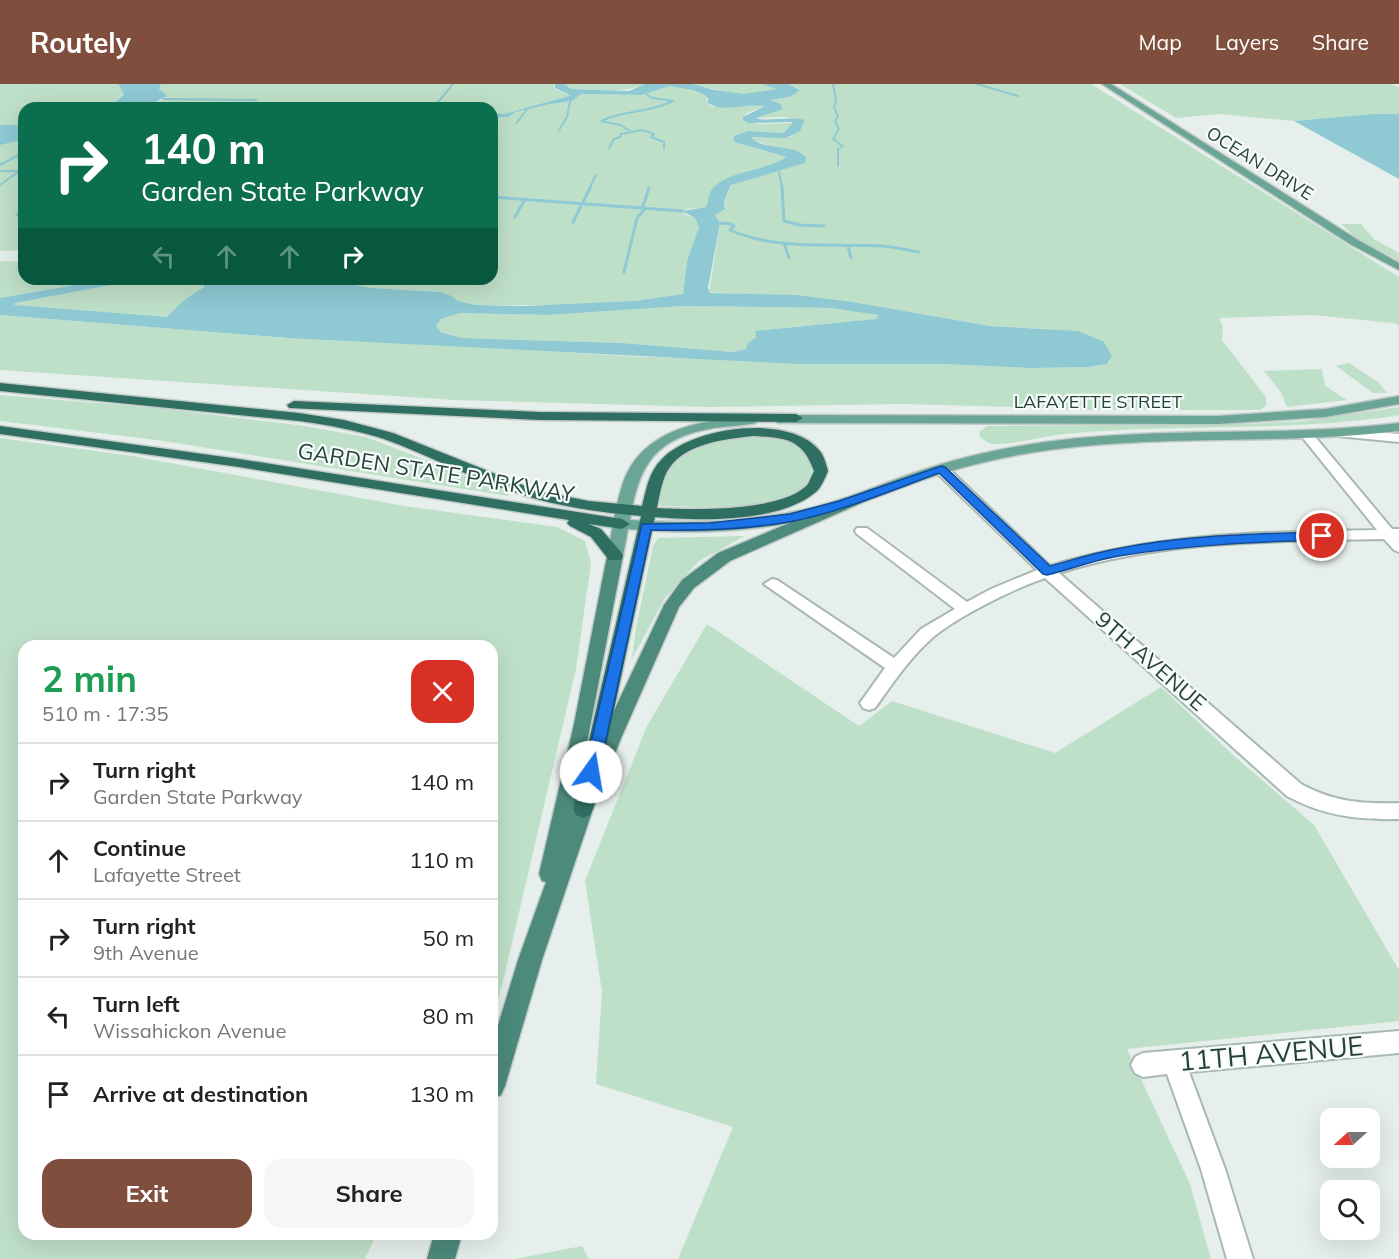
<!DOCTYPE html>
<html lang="en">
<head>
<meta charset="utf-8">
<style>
  :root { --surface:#fff; --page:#f6f6f6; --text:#222; --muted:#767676; --line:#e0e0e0; --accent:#804e3d }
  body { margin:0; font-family:Mulish,sans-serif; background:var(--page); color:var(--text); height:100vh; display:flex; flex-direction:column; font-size:22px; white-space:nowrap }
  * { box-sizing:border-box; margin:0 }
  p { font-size:20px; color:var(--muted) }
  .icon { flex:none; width:33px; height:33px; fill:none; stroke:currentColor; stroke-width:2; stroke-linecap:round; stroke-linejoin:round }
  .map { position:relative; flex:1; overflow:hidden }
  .drawer { position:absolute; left:18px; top:556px; width:480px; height:600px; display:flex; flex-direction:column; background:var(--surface); border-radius:18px; box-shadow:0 6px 24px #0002 }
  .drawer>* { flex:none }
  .guide { position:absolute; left:18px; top:18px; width:480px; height:183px; border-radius:18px; box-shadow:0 6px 24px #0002; background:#0b6e4f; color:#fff; overflow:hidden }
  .needle { width:39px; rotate:249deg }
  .controls { position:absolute; left:1320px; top:1024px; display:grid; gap:12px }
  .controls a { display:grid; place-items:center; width:60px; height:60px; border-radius:12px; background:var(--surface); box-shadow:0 6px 24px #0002; font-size:30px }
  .pin { position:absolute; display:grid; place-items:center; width:51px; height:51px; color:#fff; margin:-26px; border:3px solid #fff; border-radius:50%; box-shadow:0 2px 6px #0007 }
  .me { position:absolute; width:66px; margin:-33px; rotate:13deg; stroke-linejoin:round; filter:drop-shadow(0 0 4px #0008) }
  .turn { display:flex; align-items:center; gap:21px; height:126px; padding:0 24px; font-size:27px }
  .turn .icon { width:78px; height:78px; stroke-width:2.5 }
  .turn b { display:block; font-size:42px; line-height:51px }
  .lanes { display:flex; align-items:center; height:57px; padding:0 24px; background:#0003; justify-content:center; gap:30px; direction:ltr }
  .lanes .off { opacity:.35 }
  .round { display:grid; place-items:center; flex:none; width:63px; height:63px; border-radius:18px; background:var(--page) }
  .overview { display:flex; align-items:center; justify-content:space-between; height:102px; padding:0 24px }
  h1 { font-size:36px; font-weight:700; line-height:45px; color:#1e9e55 }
  .primary-button { display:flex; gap:12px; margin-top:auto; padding:12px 24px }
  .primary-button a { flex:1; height:69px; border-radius:18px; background:var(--accent); color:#fff; font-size:24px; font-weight:700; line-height:69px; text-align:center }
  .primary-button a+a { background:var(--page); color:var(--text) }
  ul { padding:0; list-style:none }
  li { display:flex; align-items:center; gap:18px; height:78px; padding:0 24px; border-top:2px solid var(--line) }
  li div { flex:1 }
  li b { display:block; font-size:22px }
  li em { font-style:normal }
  header { display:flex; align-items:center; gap:36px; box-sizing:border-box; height:84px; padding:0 30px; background:var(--accent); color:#fff }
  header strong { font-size:28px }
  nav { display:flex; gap:33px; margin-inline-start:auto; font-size:21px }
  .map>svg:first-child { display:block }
  .green { fill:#bfe0c8 }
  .water { fill:#8ec9d4; fill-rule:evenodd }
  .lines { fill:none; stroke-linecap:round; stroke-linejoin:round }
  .stream-far1 { stroke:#8ec9d4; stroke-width:2 }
  .stream { stroke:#8ec9d4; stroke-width:3 }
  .minor-casing { stroke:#a8b8b2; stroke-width:4 }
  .primary-casing { stroke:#c2cac8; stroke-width:3 }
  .trunk-casing { stroke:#c2cac8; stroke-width:3 }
  .motorway-casing { stroke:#c2cac8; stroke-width:3 }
  .minor { fill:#fff; fill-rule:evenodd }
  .primary { fill:#6aa596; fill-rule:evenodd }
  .trunk { fill:#4c8a7c; fill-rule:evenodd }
  .motorway { fill:#2f6f62; fill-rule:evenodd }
  .route { fill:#1a73e8; stroke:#114b97; stroke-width:1.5 }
  .labels { text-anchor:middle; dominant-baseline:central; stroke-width:4.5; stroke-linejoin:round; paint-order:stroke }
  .far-street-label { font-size:18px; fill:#24423a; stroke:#f7fbf9 }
  .street-label { font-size:22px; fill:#24423a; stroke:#f7fbf9 }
  .near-street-label { font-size:27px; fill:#24423a; stroke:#f7fbf9 }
</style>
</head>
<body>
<header>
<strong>Routely</strong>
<nav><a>Map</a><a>Layers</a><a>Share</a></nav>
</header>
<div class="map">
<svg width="1399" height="1175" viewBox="0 0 1399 1175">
  <rect width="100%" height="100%" fill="#e6efeb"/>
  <path class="green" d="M0,0h118l6,9 -15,15h-85v17h-24z
    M161,0h393l1,5 14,6 -7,5 -63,15 -7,-2v-5h-349l23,-10 -7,-9z
    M565,0h80c-23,11 -49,4 -74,5z
    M693,0h68l16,5c-25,12 -58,1 -84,-5z
    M788,0h303l308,193v49l-5,-3 -81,-8 -94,3 4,9 -1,13 44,57v9l-6,4h-196l-8,-2 -155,-4 -193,3 -253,-7 -455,-30v-55l288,23 83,3 275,16 83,2 69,5h145l87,4 59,-1 18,-3 3,-3 -61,-32 -59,-3 -137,-24 -144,-10 11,-69 -5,-8 11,-8 -2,-6 8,-16c23,-11 49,-13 73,-23l-3,-9 -30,-6 -21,-8 3,-3 37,1 13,-17 -21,-3 -27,1 27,-10 -2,-4 -12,-4 21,-3 9,-8z
    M1120,0h271l8,3v27l-105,7 -75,-7 -43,4z
    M670,2l11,1 24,8 4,10 4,2 38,-4 14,3 -18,7 -5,5 16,6 35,-1 -9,10 -36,-2 -14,5 -2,1 9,7 45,13c-22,16 -59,11 -75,37 -3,4 -3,8 -5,13l-20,2 -2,5 11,4 4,9 -12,34 -4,33 -49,7 -67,4h-91l-18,-4 -18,-9 -68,-4 -54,-9h174v-161l16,-1 8,-5 33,-8 23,-3 9,-7 61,1z
    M24,56v110l-24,1v-106z
    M1341,140h20l13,15 25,14v8l-41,-22z
    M0,177l24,1v17h85l-109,19z
    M142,195l56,3 6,2v3l-20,13 -13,16 -12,2 -146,-13 3,-2z
    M684,222l147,2 48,6 -2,5 -122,12 1,6 -5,3 -4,9 -14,3 -111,-9 -160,-5 -25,-8 -1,-4 5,-7 19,-6 88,2z
    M1349,279l29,19 9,11h-14l-37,-27z
    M1322,285l3,17 22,14 -60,7 -6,-15 -17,-21z
    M0,311l156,13 149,18 61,11 144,56 -2,3 -351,-56 -157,-19z
    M1399,323v8c-111,18 -223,8 -334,19 -23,2 -46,10 -69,10 -6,1 -11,-3 -16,-7l-1,-5 8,-6 260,-2 57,-3z
    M744,351c15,1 31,1 45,7 32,14 29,43 -2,55 -33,13 -92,10 -127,9 2,-54 40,-62 84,-71z
    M0,354l132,18 272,50 153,21 28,14 6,22 -15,106 -74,316 -10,33v-372h-468v588l352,1 -11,24h-365z
    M745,452l-46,25 -34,37 -33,61 4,-31 17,-82 5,-8z
    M707,540l152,102 33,-25 163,52 106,-66 72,68 81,70 85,145v51l-272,28 63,135 21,75h-533l55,-132 -137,-43 6,-92 -17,-111 62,-155z
    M582,1162l7,13h-74z"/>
  <path class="water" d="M118,0h43l-2,5 8,7 -24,12h-34l15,-14z
    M555,0h10l6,5 58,2 16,-7h48l22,6 29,4 33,-5 -16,-5h27l12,6 -10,7 -20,3 11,4 2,5 -27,9c10,4 33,-2 49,2l-5,11 -14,7 -35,-1c13,15 41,6 55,20l-1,6 -74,22 -7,16 1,8 -10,6 5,8 -12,65 2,5 86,2 57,7 137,24 88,5 26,11 8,14 -5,8 -18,3 -59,1 -87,-4h-145l-510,-26 -288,-23v-17l109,-19h33l-126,24 -2,2 153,12 17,-17 20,-13v-3l-26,-5h140l54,9 68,4 11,4 7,5 18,4 49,1 109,-5 49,-7 4,-33 12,-34 -4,-9 -13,-7 24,-4c2,-5 2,-9 4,-14 12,-23 56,-21 76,-36l-48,-14 -5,-3 1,-4 14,-5 36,2 9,-11 -44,1 -6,-3v-3l22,-11c-19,-4 -41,8 -57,-3v-4l-3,-4 -13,-5 -22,-4 -28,9 -61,-1 -9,7 -22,3 -34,8 -8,5 -16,1v-5l12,1 65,-18 -1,-2 -13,-6zM684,222l147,2 48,7 -3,4 -121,12 1,6 -8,6 -2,6 -13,3 -111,-9 -160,-5 -21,-6 -5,-6 5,-7 19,-6 88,2z
    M1375,30h24v65l-105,-58z
    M0,41h24v15l-24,5z"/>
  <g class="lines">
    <path class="stream-far1" d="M833,0l3,17 -2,6 4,10 -3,4 4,8 -6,10 10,7 -5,3v17
      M977,0l41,12
      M163,15l93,1
      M434,23l19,-23
      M324,24l6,-4
      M516,40l11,-15
      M559,46l8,-13 3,-15
      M630,47l-10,-6 -19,-4c23,-11 49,-8 72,-20l-21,-3 -6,-4
      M609,64l5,-9 6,-2 1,-3 21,-4 12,4 -3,3 13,5v7
      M0,81l24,-13
      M0,87h24
      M779,88l3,15
      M0,101l18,-13
      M590,103l6,-12"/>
    <path class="stream" d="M782,102l2,35 16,4 24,1
      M492,113l190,14
      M17,131l7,-6
      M515,133l9,-16
      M573,138l18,-36
      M720,139l12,1 2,2 -4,4c47,21 102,13 152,16 13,1 25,4 37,6
      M784,159l5,15
      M848,162l3,12
      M624,188l13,-54 7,-8 -1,-4 6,-18"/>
    <g class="minor-casing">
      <path id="minor" d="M1341,345l58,5v8l-62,-6 -2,-3 2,-3z
        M1307,347l4,1 81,97h7v23l-5,-2 -10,-11c-108,2 -221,1 -325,34l242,211c32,18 62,20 98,19v16c-41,1 -75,-3 -112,-23l-242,-218c-30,10 -91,40 -114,61 -22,20 -39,45 -56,69l-6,2 -6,-2 -3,-5 25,-35 -121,-84 8,-5 5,1 117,78 27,-29 34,-20 -98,-75 -2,-3 2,-3h10l100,74 24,-13 46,-19 -101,-98 -2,-3 7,-4 5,1 104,100c106,-33 218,-34 327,-36l-74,-92 -2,-3z
        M1399,947v22l-210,19 36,97 28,90h-26l-26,-90 -34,-95 -24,3 -8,-4 -4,-8 4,-8 8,-4z"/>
    </g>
    <g class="primary-casing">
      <path id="primary" d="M1102,0h9l247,156 41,23v7l-49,-26z
        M1399,312v8l-74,13 -107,7 -440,-1 -7,-4 7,-4 440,1 107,-7z
        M751,332l5,1 2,3 -2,3c-14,3 -28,3 -42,5 -59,10 -75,36 -84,92 58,4 118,3 176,-11 38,-8 74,-25 111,-37 38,-13 76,-22 115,-28 121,-19 245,-6 367,-21v8c-123,15 -248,2 -370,22 -35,6 -68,14 -101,25 -40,14 -79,31 -120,41 -59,14 -120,15 -180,10l-5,27 -2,4h-12l-2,-4c5,-24 8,-49 16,-73 19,-54 78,-63 128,-67z"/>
    </g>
    <g class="trunk-casing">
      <path id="trunk" d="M863,408l7,5 -2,3 -138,61 -36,27 -15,19 -57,129 -29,73 -51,151 -37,126 -4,9 -9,4v-54l26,-85 28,-78 -4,-1 -3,-7 35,-150 33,-168 2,-4h12l2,4 -47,244 26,-64 62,-131 18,-25 36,-27z
        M434,1150h28l-7,25h-28z"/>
    </g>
    <g class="motorway-casing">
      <path id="motorway" d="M0,299l299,30 45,7 49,13 145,58 51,10 53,5c4,-16 7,-34 19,-46 29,-33 128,-47 158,-10 5,5 7,14 9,21 -3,7 -6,15 -11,20 -36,32 -116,30 -162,26l-62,292 -3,6 -7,3 -7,-3 -3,-6 68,-293c-45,-4 -88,-10 -130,-25 -44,-14 -84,-37 -127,-52 -28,-9 -56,-14 -85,-18l-299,-30zM753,352c32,2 49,2 61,35 -2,4 -4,9 -6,13 -24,28 -116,26 -151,24 3,-14 5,-30 13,-41 17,-24 56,-28 83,-31z
        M294,317l245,11 257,2 7,4 -7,4 -257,-2 -250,-12 -2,-3z
        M0,342l239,33 383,60 8,5 -8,5 -33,-5 12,5 20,23 2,4 -2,4h-12l-18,-23 -21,-11 -3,-3 2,-3 -330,-53 -239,-33z"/>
    </g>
    <use href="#minor" class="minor"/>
    <use href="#primary" class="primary"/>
    <use href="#trunk" class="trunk"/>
    <use href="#motorway" class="motorway"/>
  </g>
  <path class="route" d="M941,382l4,1 105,99c22,-6 44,-13 66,-17 68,-14 138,-15 206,-17l6,4 -6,4c-68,2 -136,5 -203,16 -24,4 -48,13 -72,19l-4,-1 -104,-101c-49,18 -98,39 -150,49 -46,8 -92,9 -138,8l-52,242 -2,5 -6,2 -5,-2 -2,-5 58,-248 68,-1 80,-9 49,-13z"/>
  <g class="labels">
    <g class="far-street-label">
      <text transform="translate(1260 79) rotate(32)">OCEAN DRIVE</text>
      <text x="1098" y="317">LAFAYETTE STREET</text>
    </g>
    <g class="street-label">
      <text transform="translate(436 388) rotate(9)">GARDEN STATE PARKWAY</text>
      <text transform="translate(1151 577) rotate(41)">9TH AVENUE</text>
    </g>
    <g class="near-street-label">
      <text transform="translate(1271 969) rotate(-5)">11TH AVENUE</text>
    </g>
  </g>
</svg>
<div class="controls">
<a><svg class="needle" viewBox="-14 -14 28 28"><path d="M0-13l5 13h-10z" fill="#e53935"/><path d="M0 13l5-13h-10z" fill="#767676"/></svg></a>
<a><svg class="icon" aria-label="search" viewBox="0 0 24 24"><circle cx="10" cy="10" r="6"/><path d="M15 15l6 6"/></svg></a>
</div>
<div class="pin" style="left:1322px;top:452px;background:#d93025"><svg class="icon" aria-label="arrive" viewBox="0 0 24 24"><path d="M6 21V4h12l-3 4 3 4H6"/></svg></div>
<svg class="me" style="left:591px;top:688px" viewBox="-20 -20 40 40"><circle r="19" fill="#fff"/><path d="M0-13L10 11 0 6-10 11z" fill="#1a73e8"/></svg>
<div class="guide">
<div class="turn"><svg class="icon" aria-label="right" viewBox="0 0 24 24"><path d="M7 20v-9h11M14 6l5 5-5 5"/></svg><div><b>140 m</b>Garden State Parkway</div></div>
<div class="lanes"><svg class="icon off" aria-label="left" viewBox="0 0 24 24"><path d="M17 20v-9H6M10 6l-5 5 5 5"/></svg><svg class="icon off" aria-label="ahead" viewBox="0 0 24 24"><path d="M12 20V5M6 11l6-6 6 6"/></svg><svg class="icon off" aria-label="ahead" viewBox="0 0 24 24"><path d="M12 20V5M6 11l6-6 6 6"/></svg><svg class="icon" aria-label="right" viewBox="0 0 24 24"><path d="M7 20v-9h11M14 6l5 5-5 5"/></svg></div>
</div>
<section class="drawer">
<div class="overview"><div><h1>2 min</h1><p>510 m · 17:35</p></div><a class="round" style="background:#d93025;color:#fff"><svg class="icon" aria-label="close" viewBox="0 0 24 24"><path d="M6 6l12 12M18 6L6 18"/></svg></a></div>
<ul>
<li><svg class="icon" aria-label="right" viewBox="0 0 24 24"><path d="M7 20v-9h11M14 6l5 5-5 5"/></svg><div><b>Turn right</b><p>Garden State Parkway</p></div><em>140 m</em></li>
<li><svg class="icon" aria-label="ahead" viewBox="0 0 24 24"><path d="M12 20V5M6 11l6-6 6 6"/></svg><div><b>Continue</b><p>Lafayette Street</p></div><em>110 m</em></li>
<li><svg class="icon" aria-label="right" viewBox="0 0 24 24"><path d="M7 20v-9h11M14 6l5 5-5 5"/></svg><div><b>Turn right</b><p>9th Avenue</p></div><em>50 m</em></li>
<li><svg class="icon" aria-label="left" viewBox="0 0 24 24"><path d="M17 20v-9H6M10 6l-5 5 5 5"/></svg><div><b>Turn left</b><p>Wissahickon Avenue</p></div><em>80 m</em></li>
<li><svg class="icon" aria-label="arrive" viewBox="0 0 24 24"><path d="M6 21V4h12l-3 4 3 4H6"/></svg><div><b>Arrive at destination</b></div><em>130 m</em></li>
</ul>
<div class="primary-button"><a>Exit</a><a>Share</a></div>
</section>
</div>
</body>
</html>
